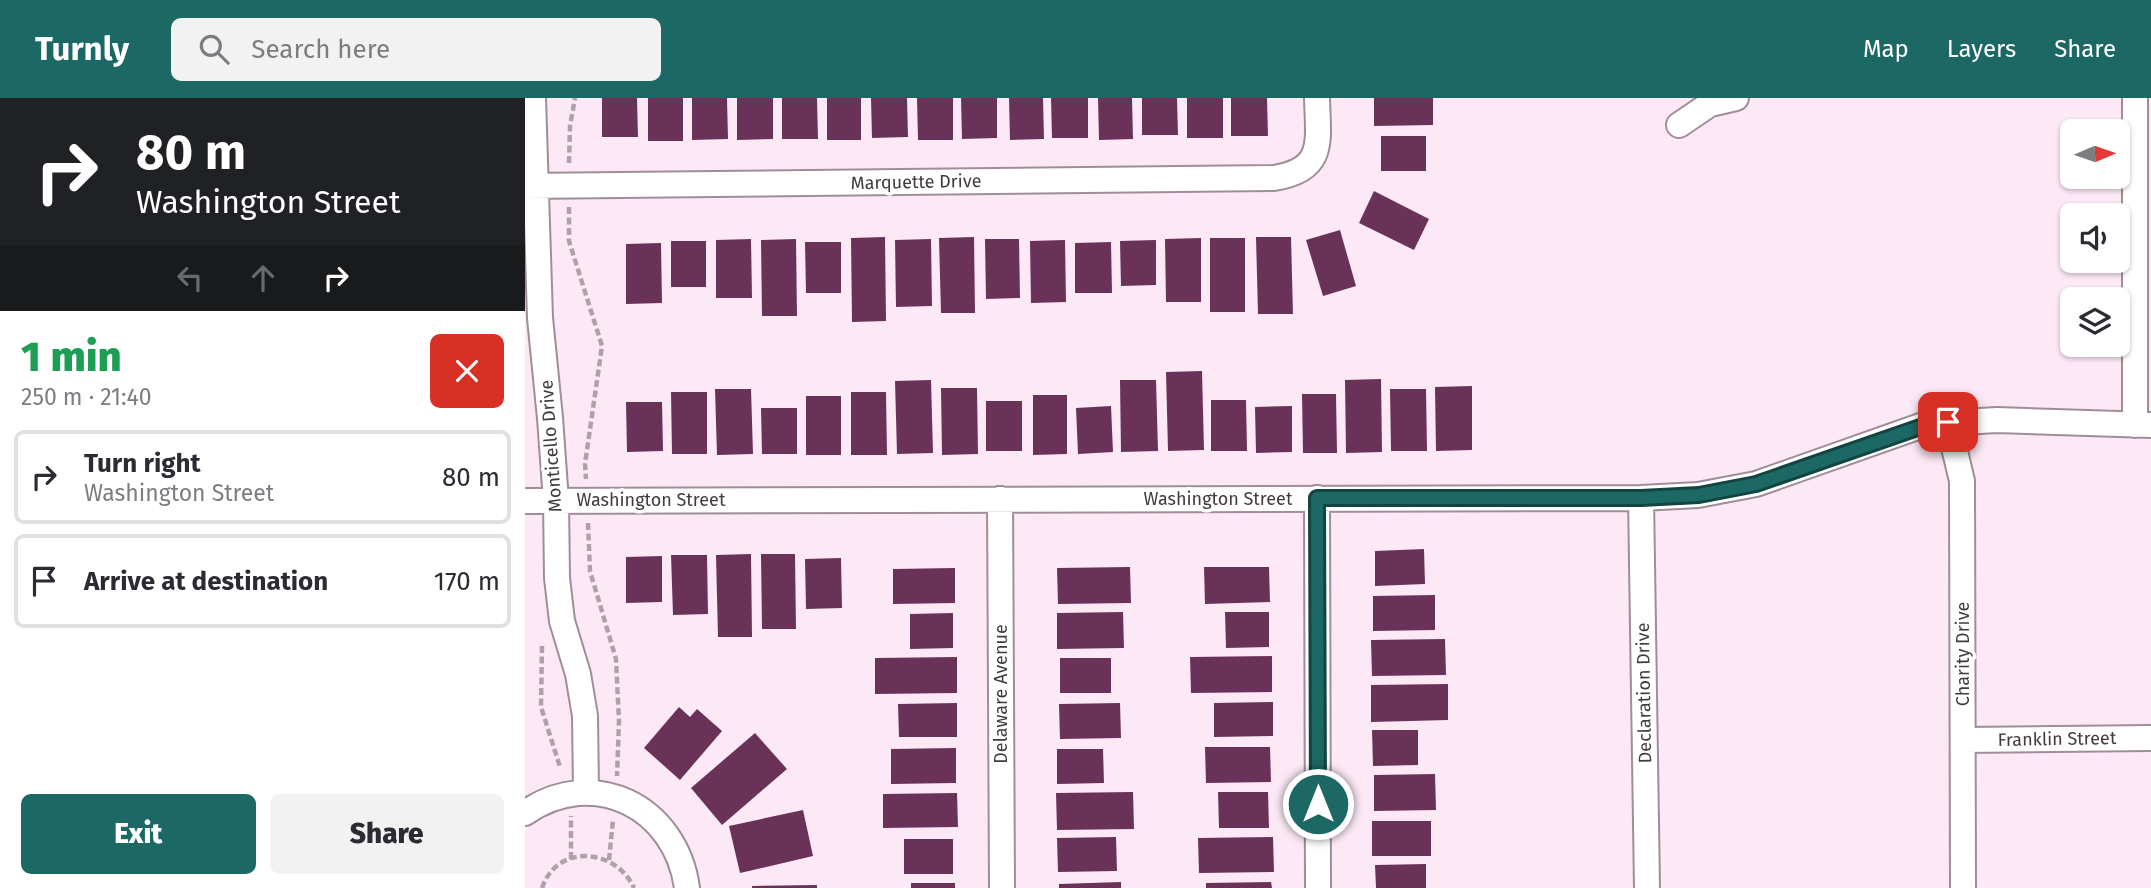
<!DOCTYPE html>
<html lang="en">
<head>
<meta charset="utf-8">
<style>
  :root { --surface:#fff; --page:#f2f2f3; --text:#2b2b33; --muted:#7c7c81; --line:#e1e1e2; --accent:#1c6865 }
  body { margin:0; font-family:"Fira Sans",sans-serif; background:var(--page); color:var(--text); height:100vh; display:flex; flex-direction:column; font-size:26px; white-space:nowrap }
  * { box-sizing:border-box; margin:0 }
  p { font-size:23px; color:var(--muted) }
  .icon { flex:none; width:38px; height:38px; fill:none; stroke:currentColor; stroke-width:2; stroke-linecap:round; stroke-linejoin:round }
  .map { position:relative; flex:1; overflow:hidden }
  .side { display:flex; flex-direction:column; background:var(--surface); width:525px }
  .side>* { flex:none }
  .top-card { background:#202124; color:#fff; overflow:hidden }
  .needle { width:46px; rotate:88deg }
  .controls { position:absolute; left:1535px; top:21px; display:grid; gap:14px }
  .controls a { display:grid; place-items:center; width:70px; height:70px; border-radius:10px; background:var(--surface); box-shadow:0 2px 5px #0004; font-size:35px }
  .pin { position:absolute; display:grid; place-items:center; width:60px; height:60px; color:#fff; margin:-30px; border-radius:14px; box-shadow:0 4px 10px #0006 }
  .me { position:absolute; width:77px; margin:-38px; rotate:0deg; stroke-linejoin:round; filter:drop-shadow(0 0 5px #0008) }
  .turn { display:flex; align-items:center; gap:24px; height:147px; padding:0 21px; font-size:32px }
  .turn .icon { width:91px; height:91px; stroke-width:2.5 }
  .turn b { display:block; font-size:49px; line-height:60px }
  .lanes { display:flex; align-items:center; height:66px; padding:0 21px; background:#0003; justify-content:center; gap:35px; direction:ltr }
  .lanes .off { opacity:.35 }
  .round { display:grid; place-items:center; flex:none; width:74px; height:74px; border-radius:10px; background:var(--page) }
  .overview { display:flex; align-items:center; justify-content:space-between; height:119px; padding:0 21px }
  h1 { font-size:42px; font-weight:800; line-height:52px; color:#1e9e55 }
  .cta { display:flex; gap:14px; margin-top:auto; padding:14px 21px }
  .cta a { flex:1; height:80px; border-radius:10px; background:var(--accent); color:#fff; font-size:28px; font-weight:800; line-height:80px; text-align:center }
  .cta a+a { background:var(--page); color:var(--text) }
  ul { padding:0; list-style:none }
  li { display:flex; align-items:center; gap:21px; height:94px; margin:0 14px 10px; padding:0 7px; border:4px solid var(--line); border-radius:10px }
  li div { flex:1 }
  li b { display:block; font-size:26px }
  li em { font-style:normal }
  header { display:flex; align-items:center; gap:42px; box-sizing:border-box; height:98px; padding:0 35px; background:var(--accent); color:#fff }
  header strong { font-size:33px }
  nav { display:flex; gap:38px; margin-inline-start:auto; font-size:24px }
  .search { width:490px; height:63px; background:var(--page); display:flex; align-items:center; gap:18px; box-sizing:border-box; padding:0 24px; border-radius:10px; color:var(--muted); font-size:26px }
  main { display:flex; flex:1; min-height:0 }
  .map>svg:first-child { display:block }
  .building { fill:#6b3259 }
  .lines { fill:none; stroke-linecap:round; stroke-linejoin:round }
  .minor-casing { stroke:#9f8e98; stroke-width:28 }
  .path { stroke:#afa1aa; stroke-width:4.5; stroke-dasharray:7 3.5; stroke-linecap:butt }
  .minor { stroke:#fff; stroke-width:24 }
  .route-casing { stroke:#124442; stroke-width:18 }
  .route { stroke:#1c6865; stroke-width:12 }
  .labels { text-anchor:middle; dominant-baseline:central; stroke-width:7; stroke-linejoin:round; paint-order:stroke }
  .street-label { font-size:18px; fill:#413a3e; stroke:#fff }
</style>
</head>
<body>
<header>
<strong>Turnly</strong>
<div class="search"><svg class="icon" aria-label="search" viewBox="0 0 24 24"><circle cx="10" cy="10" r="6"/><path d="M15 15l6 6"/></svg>Search here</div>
<nav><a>Map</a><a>Layers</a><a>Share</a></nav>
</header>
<main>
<section class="side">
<div class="top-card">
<div class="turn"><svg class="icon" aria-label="right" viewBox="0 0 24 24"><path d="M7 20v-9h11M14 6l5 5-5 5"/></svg><div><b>80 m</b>Washington Street</div></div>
<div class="lanes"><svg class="icon off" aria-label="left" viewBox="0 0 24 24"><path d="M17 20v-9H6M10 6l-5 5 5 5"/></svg><svg class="icon off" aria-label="ahead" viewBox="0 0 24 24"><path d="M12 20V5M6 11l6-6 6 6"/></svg><svg class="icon" aria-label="right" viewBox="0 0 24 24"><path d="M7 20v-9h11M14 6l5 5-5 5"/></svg></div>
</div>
<div class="overview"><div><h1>1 min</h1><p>250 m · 21:40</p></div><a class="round" style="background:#d93025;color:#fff"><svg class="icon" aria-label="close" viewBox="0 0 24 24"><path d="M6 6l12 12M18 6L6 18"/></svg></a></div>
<ul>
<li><svg class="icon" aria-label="right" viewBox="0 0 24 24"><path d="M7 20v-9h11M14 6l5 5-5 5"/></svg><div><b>Turn right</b><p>Washington Street</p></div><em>80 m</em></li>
<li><svg class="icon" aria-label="arrive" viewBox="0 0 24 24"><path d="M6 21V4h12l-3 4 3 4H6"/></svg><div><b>Arrive at destination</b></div><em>170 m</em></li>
</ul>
<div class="cta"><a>Exit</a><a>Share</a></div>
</section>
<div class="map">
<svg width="1626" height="790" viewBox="0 0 1626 790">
  <rect width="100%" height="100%" fill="#fce9f5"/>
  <path class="building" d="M77,0h35l1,39h-36z
    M123,0h35v43h-35z
    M167,0h35l1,41 -36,1z
    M212,0h36v41l-36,1z
    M257,0h35l1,41h-36z
    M302,0h34v42h-34z
    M346,0h36l1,39 -36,1z
    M392,0h36v42h-35z
    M436,0h36v40l-35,1z
    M484,0h34l1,41 -34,1z
    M526,0h37v40h-36z
    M573,0h34l1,41 -34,1z
    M617,0h35l1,37h-36z
    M662,0h36v40h-36z
    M706,0h36l1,38h-37z
    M849,0h59v27l-59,1z
    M856,38h45v35h-45z
    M849,93l55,28 -15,31 -55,-27z
    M815,132l16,56 -33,10 -17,-56z
    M360,139l1,84 -34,1 -1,-84z
    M449,139l1,76h-34l-2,-75z
    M731,139h35l2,77h-35z
    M676,140v64h-35l-1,-63z
    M685,140h35v74h-35z
    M226,141l1,59h-36v-58z
    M271,141l1,77h-35l-1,-76z
    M406,141l1,67 -36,1 -1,-67z
    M460,141h34l1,59 -34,1z
    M540,142l1,62 -35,1 -1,-62z
    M631,142v45l-35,1 -1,-45z
    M146,143h35v46h-35z
    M280,144h36v51h-35z
    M586,144l1,51h-37v-50z
    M136,145l1,60 -36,1v-60z
    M677,273l2,79 -36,1 -2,-79z
    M856,281l1,73 -36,1 -1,-73z
    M406,282l2,73 -36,1 -2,-73z
    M595,282h36l2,71 -37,1z
    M947,288v64l-36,1 -1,-64z
    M416,290h36l1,66 -36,1z
    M190,291h36l2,65 -36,1z
    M865,291h36l1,62h-36z
    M146,294h36v62h-35z
    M326,294h35l1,63h-36z
    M777,296h34l1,59h-34z
    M508,297h34v59l-34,1z
    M281,298h35v59h-35z
    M686,302h35l1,51h-36z
    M461,303h36v50h-36z
    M101,304h36l1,49 -36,1z
    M586,308l2,46 -35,2 -2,-46z
    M767,308v46l-36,1 -1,-46z
    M236,310h36v46h-35z
    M899,451l1,35 -50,2v-35z
    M226,456l1,83h-34l-2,-82z
    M236,456h34l1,75h-34z
    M146,457h36l1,59 -35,1z
    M137,458v46l-36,1v-46z
    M316,460l1,50 -36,1 -1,-50z
    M605,469l1,36 -73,1 -1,-36z
    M679,469h65l1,35 -65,2z
    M430,470v35l-62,1v-35z
    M910,497v35l-62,1v-35z
    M598,514l1,36 -67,1v-36z
    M700,514h44v35l-43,1z
    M428,515v35l-43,1v-35z
    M920,541l1,36 -74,1 -1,-36z
    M747,558v36l-81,1 -1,-36z
    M432,559v36l-82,1v-36z
    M535,560h51v35h-51z
    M923,586v36l-77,2v-37z
    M748,604v34l-59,1v-34z
    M432,605v34h-58l-1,-33z
    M595,605l1,35 -61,1 -1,-35z
    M154,609l11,10 7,-8 25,22 -42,49 -36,-32z
    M847,632h46v35l-45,1z
    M230,635l32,36 -65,56 -31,-37z
    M680,649h65l1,35 -65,1z
    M431,650v35l-65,1v-35z
    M532,651h46l1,34 -47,1z
    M910,676l1,36 -62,1v-36z
    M608,694l1,37 -77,1 -1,-37z
    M693,694h50l1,36h-50z
    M432,695l1,34 -75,1v-34z
    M278,712l10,46 -73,17 -11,-47z
    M847,723h59v35h-59z
    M591,739l1,34 -59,1 -1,-34z
    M748,739l1,35 -75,1 -1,-35z
    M379,741h49v35h-49z
    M901,766v24h-50l-1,-23z
    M596,784v6h-62v-4z
    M746,784l1,6h-66v-5z
    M386,785h44v5h-44z
    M292,787v3h-65v-2z"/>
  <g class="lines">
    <g class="minor-casing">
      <path id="minor" d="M8,0l7,220 10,100 6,83 1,77 5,43 16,53 7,42 1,76
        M1610,0v327
        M1154,27l31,-21 26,-6
        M0,88l749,-8c52,-8 44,-37 43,-80
        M1423,324l14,59 1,407
        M792,400l1,390
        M1116,400l6,390
        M475,401l2,389
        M0,403l1116,-3 57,-3 58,-11 170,-60 71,-4 154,5
        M1439,642l187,-2
        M0,715c69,-48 151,-6 162,75"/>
    </g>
    <path class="path" d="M44,65l1,-37 5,-28
      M44,109v34l33,105 -17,118 1,15
      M63,425l2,48 26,88 3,62 -2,55
      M17,548l-1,61 19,60
      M46,761v-43
      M84,762l4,-40
      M17,790c15,-45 74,-40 92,0"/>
    <use href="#minor" class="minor"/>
  </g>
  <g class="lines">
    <g class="route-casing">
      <path id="route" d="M793,706l-1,-306h324l58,-3 57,-11 170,-59 22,-3"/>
    </g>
    <use href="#route" class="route"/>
  </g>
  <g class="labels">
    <g class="street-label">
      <text transform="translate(391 84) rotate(-1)">Marquette Drive</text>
      <text transform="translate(26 348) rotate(-94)">Monticello Drive</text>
      <text x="693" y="401">Washington Street</text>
      <text x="126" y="402">Washington Street</text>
      <text transform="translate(1438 556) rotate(-90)">Charity Drive</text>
      <text transform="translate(1119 595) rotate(-91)">Declaration Drive</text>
      <text transform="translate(476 596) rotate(-90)">Delaware Avenue</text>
      <text transform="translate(1532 641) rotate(-1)">Franklin Street</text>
    </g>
  </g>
</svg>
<div class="controls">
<a><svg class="needle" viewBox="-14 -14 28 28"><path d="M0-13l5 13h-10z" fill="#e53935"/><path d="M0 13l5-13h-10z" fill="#7c7c81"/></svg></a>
<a><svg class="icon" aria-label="sound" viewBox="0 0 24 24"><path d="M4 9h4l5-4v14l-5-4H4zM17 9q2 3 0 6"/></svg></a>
<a><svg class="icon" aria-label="layers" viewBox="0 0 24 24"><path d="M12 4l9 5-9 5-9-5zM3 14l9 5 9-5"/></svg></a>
</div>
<div class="pin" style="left:1423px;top:324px;background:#d93025"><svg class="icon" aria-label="arrive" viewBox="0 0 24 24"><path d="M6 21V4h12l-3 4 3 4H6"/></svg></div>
<svg class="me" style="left:793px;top:706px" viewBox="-20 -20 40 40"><circle r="17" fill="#1c6865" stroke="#fff" stroke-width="3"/><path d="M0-11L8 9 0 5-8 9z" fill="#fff"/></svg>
</div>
</main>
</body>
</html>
